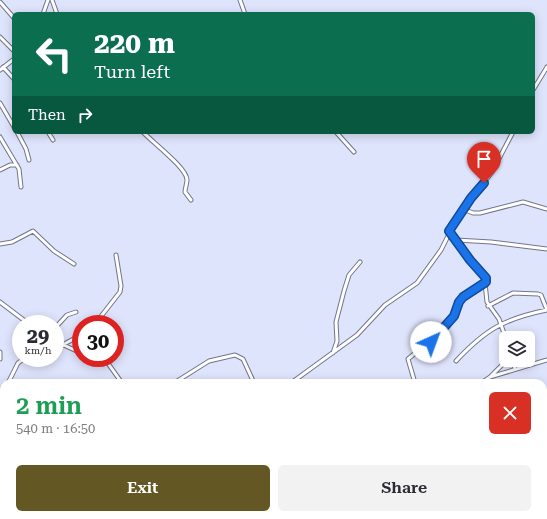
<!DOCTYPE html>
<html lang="en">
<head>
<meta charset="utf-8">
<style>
  :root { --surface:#fff; --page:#f2f2f3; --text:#2b2b33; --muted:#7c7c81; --accent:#635724 }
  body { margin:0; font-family:"Roboto Serif",serif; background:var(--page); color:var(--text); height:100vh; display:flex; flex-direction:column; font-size:15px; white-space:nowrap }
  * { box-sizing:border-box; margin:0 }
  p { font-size:13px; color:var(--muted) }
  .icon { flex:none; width:22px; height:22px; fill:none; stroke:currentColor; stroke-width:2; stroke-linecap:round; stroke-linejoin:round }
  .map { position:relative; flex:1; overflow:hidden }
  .sheet { position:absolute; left:0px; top:379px; width:547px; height:140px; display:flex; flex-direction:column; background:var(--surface); border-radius:12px 12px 0 0; box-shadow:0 2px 10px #0003 }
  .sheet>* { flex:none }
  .top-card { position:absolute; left:12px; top:12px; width:523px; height:122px; border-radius:6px; box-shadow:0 2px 10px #0003; background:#0b6e4f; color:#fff; overflow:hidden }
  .controls { position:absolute; left:499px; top:331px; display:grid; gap:8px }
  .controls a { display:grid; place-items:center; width:36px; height:36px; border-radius:6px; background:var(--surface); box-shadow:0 2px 10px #0003; font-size:20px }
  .speed { position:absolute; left:12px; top:315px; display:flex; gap:8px; font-size:20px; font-weight:700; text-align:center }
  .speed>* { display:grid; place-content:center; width:52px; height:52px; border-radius:50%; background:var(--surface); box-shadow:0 2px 10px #0003; line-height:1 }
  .speed small { font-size:10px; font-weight:400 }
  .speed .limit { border:6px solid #d22; background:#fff; color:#111 }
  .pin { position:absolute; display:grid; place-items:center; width:34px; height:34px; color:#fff; margin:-41px -17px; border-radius:50% 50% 50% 0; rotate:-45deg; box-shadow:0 0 4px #0007 }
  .pin .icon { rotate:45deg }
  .me { position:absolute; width:44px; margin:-22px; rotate:43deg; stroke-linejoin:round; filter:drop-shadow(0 0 3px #0008) }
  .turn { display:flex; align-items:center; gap:14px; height:84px; padding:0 16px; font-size:18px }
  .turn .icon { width:52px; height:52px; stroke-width:2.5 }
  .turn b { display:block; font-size:28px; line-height:34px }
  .then { display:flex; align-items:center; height:38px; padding:0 16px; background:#0003; gap:8px; font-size:15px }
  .round { display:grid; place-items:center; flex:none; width:42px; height:42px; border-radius:6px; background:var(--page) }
  .head { display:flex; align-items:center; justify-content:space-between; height:68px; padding:0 16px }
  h1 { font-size:24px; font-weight:600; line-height:30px; color:#1e9e55 }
  .primary-button { display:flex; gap:8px; margin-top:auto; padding:8px 16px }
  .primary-button a { flex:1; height:46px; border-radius:6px; background:var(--accent); color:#fff; font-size:16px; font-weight:600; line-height:46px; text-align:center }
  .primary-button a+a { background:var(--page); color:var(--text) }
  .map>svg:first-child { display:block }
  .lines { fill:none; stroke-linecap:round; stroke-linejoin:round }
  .minor-casing { stroke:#71758b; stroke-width:5 }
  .minor { stroke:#fff; stroke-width:3 }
  .route-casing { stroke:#114b97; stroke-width:10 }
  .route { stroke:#1a73e8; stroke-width:7 }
</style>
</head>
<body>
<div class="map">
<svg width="547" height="519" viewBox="0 0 547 519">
  <rect width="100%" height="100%" fill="#dfe4fd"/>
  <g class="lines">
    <g class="minor-casing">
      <path id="minor" d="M52,0l5,14
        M240,0l5,14
        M0,2l14,16
        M43,14l5,-14
        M0,37l14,14
        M3,67l11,12
        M0,70l14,-11
        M533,90l14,-23
        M0,103l14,24
        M17,132l9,17 3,11
        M48,132l5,8
        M143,132c9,10 44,36 44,48 0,4 -2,8 -2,12l6,8
        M336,132l18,20
        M0,137l19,32 2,18
        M0,170l10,-5h7
        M463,209l10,4h7l43,-11 24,7
        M456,240l35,2 56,7
        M0,244l12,-2 21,-11 21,20 20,13
        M485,283l2,19 12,17 7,20
        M0,302l29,22
        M488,306l25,-13 25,1 3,1 6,15
        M95,324l25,-32 1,-6 -5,-31
        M55,328l12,-13 9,-3
        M55,341l26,12
        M55,349l26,-14
        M0,352v7
        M333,353l4,-12 -1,-19 8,-31 5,-16 11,-13
        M94,358l13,4 15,21
        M512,360l3,9
        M456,361c30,-32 48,-42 91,-51
        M491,376l16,-16
        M8,383l10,-20 7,-5
        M174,383l35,-22 26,-6 8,4 11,24
        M291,383l66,-48 28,-30 32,-22 24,-33 15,-30 36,-48 21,-40
        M415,383l-7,-24 34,-28 12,-15 5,-14 4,-5 24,-17 -38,-49
        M481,383l9,-6 57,-17
        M0,413l4,-19
        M0,413l4,7
        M0,430l4,1
        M0,458l4,4
        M0,476l4,5
        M0,488l4,-4
        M0,493h4
        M202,515l4,4
        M479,515v4
        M502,515l3,4
        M44,519v-4
        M186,519l2,-4
        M541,519h1"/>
    </g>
    <use href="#minor" class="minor"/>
  </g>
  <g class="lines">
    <g class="route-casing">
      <path id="route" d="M431,342l23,-26 5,-14 4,-5 23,-15v-4l-16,-18 -21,-29 22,-33 13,-15"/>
    </g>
    <use href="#route" class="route"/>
  </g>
</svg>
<div class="controls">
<a><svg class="icon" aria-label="layers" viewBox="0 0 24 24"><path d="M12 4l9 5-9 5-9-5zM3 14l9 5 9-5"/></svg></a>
</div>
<div class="speed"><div>29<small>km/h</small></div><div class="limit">30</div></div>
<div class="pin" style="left:484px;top:183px;background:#d93025"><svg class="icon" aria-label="arrive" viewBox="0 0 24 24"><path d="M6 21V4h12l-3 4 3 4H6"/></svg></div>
<svg class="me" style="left:431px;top:342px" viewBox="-20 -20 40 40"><circle r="19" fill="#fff"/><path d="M0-13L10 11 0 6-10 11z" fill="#1a73e8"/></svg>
<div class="top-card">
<div class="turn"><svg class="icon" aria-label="left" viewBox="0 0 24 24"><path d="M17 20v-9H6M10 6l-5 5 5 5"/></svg><div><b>220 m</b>Turn left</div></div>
<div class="then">Then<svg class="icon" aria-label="right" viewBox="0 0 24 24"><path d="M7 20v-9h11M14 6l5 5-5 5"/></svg></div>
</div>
<section class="sheet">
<div class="head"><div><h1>2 min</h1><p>540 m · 16:50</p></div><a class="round" style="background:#d93025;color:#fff"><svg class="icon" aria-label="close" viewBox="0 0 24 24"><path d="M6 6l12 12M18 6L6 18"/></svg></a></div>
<div class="primary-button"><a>Exit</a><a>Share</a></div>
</section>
</div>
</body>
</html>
